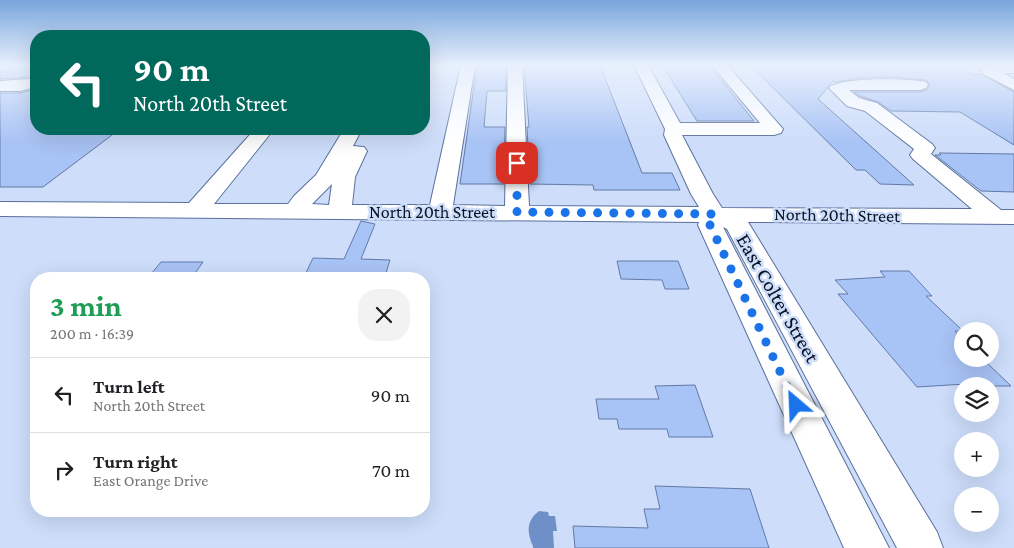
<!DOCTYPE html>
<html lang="en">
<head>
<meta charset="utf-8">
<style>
  :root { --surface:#fff; --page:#f2f2f2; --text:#202124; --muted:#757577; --line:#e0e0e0 }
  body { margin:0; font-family:"Crimson Pro",serif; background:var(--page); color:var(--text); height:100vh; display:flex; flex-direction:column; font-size:19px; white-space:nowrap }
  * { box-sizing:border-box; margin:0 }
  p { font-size:16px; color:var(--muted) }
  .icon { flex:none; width:28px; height:28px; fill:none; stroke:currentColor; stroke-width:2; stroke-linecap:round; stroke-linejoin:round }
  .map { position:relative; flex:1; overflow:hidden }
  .panel { position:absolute; left:30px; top:272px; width:400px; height:245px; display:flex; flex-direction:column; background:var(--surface); border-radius:20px; box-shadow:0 5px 20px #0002 }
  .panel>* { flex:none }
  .banner { position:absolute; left:30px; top:30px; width:400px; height:105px; border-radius:20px; box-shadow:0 5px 20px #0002; background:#00695c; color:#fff; overflow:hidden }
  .tools { position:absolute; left:954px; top:322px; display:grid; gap:10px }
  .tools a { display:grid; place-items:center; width:45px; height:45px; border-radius:50%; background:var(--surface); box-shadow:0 5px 20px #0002; font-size:25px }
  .pin { position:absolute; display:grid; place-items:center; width:42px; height:42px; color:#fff; margin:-21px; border-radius:10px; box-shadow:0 2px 8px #0006 }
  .me { position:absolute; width:55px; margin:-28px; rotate:334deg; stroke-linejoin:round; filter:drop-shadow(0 0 4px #0008) }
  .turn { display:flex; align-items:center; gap:18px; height:105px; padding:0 20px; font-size:22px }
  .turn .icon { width:65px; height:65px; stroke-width:2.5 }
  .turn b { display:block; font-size:35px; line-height:42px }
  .round { display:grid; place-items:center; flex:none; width:52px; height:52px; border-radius:20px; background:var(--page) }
  .headline { display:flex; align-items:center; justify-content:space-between; height:85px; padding:0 20px }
  h1 { font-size:30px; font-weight:700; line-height:38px; color:#1e9e55 }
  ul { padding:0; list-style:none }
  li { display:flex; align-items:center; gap:15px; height:75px; padding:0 20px; border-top:1px solid var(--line) }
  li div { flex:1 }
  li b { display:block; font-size:19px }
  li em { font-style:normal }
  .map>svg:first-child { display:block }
  .water { fill:#6f8fc9 }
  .building { fill:#a8c3f5; stroke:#627aa6 }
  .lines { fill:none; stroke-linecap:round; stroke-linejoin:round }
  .minor-casing { stroke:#59709c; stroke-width:2 }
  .minor { fill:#fff; fill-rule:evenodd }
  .route { stroke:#1a73e8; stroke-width:9; stroke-dasharray:0 16.2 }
  .labels { text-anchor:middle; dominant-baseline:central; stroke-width:5; stroke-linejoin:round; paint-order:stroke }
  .street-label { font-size:18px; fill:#0a1324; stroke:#cdddfa }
  .near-street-label { font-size:21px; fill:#0a1324; stroke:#cdddfa }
</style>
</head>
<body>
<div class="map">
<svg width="1014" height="548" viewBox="0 0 1014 548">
  <rect width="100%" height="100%" fill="#cdddfa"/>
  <path class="water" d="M539,511l9,1 1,4h6l2,15h-4l1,17h-21v-2c-6,-14 -7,-25 6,-35z"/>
  <path class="building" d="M15,65h21v15l-6,-3 -30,2v-7z
    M477,65h29v26h-19l-3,36h21l-1,57h-44z
    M524,65h76l42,108h30l8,17h-86l-1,-5 -63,-1 -3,-57h2z
    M662,65l48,1 44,55h-57z
    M750,65h205l17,9h9l33,18v53l-54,-33 -69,-1 -13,-9 -18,-6 -6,-4h66l7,-2 3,-4 -4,-6 -35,-3 -32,1 -24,4 -2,-1 -15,18 96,86 -34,-1 -15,-14h-9z
    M36,89v40h84l-77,58h-43v-94h20z
    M939,153l75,1v38l-33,-1 -46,-36h6z
    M361,221l14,3 -14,35 29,1 -6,19h-81l10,-21 31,1z
    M617,261h61l11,28h-24l-3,-9 -41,-1z
    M161,262h42l-12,17h-44z
    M880,271h29l23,25h-6l37,35h-8l7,8v20h21l28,27h-43l-2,-2 -49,3 -79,-93h10l-13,-14 50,-3z
    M695,385l18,52h-44l-2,-8h-48l-2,-10h-18l-3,-20h63l-4,-13z
    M655,486l95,3 19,59h-194l-2,-22 75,2 -4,-19h16z"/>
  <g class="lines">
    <g class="minor-casing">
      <path id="minor" d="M461,65h14l-22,140 52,1 3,-141h14l7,141 170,1 -8,-13 -27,-59 1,-6 -31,-64h14l32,58h80l-48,-58h15l56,64 -2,4 -7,2h-92l31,59 9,14 250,1 -59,-50 -3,-4 4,-6 -49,-38 -18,-5 -18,-18c8,-11 82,-10 97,-6l2,3 -2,3 -6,2h-71l10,8 18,5 55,41 3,4 -4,6 70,56h13v14l-266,-2 189,310 6,16h-46l-170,-319 -4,-2 166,321h-45l-146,-323 1,-3 -699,-6v-14l189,1 66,-74h19l-60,75h74l6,-8 22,-21 28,-46h18l-9,17 11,1 3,4 -12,26 -3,28h78zM332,184l-3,21 -17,-1z
        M994,65h20v8h-10l10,6v11l-31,-16 -2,-3 2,-3z
        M30,79l6,3v5l-16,4h-20v-10z"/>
    </g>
    <use href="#minor" class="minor"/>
  </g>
  <linearGradient id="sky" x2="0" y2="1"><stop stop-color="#77a5dc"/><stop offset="0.46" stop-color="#e8f0fd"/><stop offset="1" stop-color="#e8f0fd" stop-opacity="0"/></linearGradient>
  <rect width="1014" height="142" fill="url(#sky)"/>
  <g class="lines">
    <path class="route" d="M517,163v49l198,2 -5,11 86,180"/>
  </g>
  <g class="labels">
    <g class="street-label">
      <text x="432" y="212">North 20th Street</text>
      <text transform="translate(837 215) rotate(1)">North 20th Street</text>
    </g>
    <g class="near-street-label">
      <text transform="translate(778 298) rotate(60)">East Colter Street</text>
    </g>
  </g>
</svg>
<div class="tools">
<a><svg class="icon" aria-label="search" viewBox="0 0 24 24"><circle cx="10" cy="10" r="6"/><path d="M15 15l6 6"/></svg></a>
<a><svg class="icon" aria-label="layers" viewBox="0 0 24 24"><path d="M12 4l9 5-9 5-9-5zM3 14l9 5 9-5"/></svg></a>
<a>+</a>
<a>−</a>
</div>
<div class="pin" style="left:517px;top:163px;background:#d93025"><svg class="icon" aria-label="arrive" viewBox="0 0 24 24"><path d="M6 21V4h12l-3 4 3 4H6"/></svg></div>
<svg class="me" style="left:796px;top:405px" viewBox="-20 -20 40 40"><path d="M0-17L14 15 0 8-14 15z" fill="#1a73e8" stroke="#fff" stroke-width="4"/></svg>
<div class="banner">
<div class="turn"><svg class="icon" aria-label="left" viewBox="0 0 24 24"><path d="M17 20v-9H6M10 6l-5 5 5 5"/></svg><div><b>90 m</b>North 20th Street</div></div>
</div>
<section class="panel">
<div class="headline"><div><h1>3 min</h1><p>200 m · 16:39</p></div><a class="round"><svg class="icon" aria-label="close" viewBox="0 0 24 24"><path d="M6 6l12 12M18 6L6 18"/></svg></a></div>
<ul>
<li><svg class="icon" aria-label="left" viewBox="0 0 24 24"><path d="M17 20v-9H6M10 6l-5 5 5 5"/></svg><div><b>Turn left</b><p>North 20th Street</p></div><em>90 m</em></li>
<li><svg class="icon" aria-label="right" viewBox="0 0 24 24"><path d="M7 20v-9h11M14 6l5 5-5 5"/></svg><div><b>Turn right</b><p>East Orange Drive</p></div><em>70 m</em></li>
</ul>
</section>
</div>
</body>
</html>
